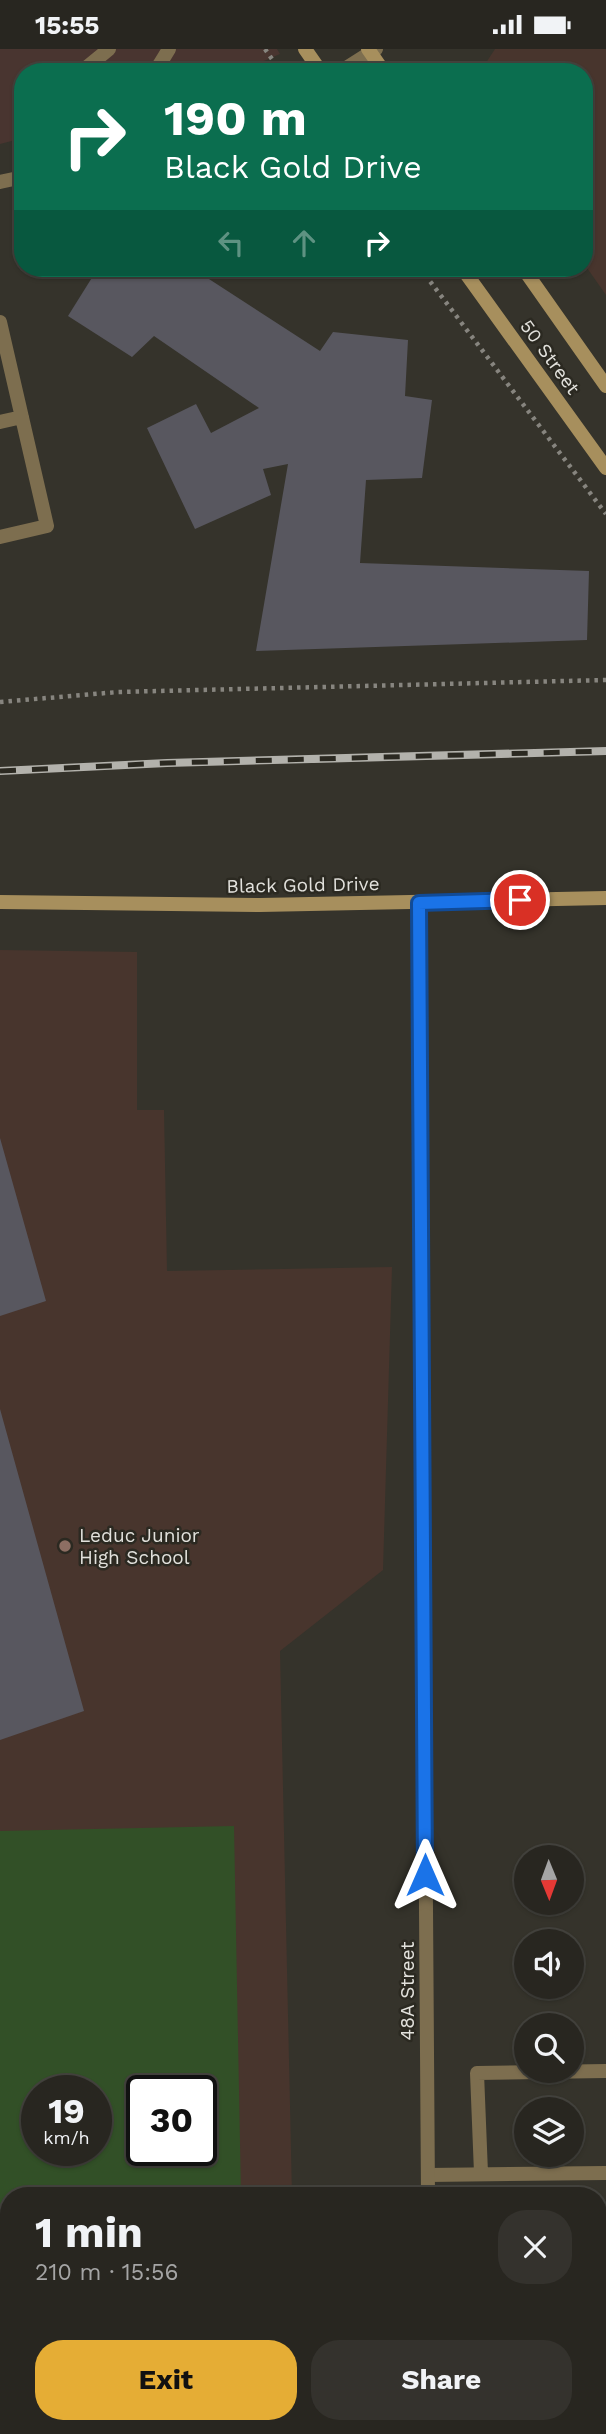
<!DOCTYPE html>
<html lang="en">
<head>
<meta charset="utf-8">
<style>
  :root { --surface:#282620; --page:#34322d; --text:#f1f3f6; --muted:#a5a5a5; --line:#44433e; --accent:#e5ad35 }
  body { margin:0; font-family:"Work Sans",sans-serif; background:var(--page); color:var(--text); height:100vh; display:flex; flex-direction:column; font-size:26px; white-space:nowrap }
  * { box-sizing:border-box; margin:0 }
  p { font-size:23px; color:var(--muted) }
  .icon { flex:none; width:38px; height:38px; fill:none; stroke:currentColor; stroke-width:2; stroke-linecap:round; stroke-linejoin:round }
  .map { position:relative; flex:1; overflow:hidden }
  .details { position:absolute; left:0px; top:2138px; width:607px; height:247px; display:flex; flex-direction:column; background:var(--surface); border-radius:28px 28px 0 0; box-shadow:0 2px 5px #0004,0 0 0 2px var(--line) }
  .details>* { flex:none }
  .top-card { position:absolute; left:14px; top:14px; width:579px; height:214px; border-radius:28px; box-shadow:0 2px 5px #0004,0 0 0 2px var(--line); background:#0b6e4f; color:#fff; overflow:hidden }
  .needle { width:46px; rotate:179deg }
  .tools { position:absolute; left:514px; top:1796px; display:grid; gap:14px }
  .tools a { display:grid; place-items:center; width:70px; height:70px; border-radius:50%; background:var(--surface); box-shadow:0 2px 5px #0004,0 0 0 2px var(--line); font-size:35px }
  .speed { position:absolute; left:21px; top:2026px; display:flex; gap:14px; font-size:35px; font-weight:700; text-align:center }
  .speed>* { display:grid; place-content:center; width:91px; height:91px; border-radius:50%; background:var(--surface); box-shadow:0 2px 5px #0004,0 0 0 2px var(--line); line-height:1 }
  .speed small { font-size:18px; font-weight:400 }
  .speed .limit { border:4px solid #111; border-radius:10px; background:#fff; color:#111 }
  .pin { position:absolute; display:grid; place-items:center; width:60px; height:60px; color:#fff; margin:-30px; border:4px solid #fff; border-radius:50%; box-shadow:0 2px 7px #0007 }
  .me { position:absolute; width:77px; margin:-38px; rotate:0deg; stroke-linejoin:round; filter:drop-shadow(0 0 5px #0008) }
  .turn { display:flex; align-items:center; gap:24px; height:147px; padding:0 35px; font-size:32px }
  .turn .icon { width:91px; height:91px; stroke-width:2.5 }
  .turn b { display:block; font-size:49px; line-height:60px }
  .lanes { display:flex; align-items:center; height:66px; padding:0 35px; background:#0003; justify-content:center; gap:35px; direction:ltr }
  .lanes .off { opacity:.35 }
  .round { display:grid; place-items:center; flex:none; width:74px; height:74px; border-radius:28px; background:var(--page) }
  .overview { display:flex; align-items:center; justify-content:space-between; height:119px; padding:0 35px }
  h1 { font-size:42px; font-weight:700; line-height:52px }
  .cta { display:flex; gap:14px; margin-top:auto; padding:14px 35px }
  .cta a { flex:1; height:80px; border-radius:28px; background:var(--accent); color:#111; font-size:28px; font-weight:700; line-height:80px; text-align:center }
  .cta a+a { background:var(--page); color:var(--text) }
  .status { display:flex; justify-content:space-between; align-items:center; height:49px; padding:0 35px; background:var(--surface); direction:ltr }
  .status svg { height:19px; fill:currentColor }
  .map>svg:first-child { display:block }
  .commercial { fill:#493530 }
  .education { fill:#48352d; fill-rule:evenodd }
  .green { fill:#325027; fill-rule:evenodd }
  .building { fill:#58575f }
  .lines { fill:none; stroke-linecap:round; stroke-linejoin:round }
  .path { stroke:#87857f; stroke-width:4.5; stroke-dasharray:3.5 5; stroke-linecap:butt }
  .service { stroke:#7d6e4f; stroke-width:14 }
  .minor { stroke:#7d6e4f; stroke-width:14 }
  .tertiary { stroke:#7d6e4f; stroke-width:14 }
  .secondary { stroke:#a78f5d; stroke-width:14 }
  .rail-casing { stroke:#b3b2ac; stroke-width:8 }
  .rail { stroke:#2b2921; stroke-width:5; stroke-dasharray:16; stroke-linecap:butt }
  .route-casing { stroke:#114b97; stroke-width:18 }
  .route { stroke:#1a73e8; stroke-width:12 }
  .education-dot { fill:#8d6e63; stroke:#2b2921; stroke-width:2.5 }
  .labels { text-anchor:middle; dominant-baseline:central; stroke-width:5; stroke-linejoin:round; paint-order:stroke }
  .street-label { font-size:19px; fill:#e2e1dc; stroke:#2b2921 }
  .poi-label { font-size:19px; fill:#e2e1dc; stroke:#2b2921; text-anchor:start }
</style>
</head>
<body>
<div class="status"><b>15:55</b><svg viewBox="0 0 49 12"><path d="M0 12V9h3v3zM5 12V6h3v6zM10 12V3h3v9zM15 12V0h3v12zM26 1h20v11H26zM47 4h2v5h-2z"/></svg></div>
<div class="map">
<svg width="606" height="2385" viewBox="0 0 606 2385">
  <rect width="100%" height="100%" fill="#35332b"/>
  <path class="commercial" d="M0,0h277l3,5 -42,18h-215v66l-23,6z"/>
  <path class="education" d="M495,0h111v246l-21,-30 -1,-193h-104z
    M0,901l137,2v158h27l3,161 225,-4 -9,303 -103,81 12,545h-283v229l61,1 -70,1zM37,2042h59v60h-59zM142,2042h59v60h-59z"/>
  <path class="green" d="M234,1777l7,370h-232v201h-9v-566zM37,2042h59v60h-59zM142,2042h59v60h-59z
    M599,2361h7v24h-127v-8l119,-1z"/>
  <path class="building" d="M98,219h94l128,83 13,-19 75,8 -3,56 27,4 -10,78 -56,2 -6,83 229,8 -2,69 -331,11 32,-187 -25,5 8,26 -76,34 -48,-101 49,-24 15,29 48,-25 -105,-72 -22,21 -64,-41z
    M0,1089l46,163 -46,15z
    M0,1360l84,302 -84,29z"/>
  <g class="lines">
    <path class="path" d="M265,0l16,23
      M420,219l186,246
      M0,653l118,-10 488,-12"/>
    <path class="service" d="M81,23l28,-23
      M146,23l12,-5 11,-18
      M0,273l47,204 -47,11
      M0,373l22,-5
      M481,2124l-4,-100 129,-2
      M428,2126l178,-2
      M598,2218h8
      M598,2304h8"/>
    <path class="minor" d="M0,133l23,-5
      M419,854l9,1293
      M430,2376v9"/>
    <path class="tertiary" d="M340,23l36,-23"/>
    <path class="secondary" d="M305,0l16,23
      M368,0l16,23
      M462,219l144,200
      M523,219l83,118
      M0,853l260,3 346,-7"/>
    <g class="rail-casing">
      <path id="rail" d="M0,722l167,-8 439,-12"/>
    </g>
    <use href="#rail" class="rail"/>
  </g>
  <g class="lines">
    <g class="route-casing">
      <path id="route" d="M425,1826l-6,-972 101,-3"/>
    </g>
    <use href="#route" class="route"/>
  </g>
  <circle class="education-dot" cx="65" cy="1497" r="7"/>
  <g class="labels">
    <g class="street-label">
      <text transform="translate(550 308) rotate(54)">50 Street</text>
      <text transform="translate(303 836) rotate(-1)">Black Gold Drive</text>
      <text transform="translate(407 1942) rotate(-90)">48A Street</text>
    </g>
    <g class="poi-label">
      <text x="79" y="1486">Leduc Junior<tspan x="79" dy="22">High School</tspan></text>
    </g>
  </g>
</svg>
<div class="tools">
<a><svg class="needle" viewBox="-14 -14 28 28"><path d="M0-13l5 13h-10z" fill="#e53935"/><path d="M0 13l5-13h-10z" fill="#a5a5a5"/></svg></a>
<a><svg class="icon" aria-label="sound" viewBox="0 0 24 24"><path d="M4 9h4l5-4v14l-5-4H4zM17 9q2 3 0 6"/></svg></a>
<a><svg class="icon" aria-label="search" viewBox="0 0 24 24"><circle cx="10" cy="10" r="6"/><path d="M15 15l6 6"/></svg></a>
<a><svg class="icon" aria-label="layers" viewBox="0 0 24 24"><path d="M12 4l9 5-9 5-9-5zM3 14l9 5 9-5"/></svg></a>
</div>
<div class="speed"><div>19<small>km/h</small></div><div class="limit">30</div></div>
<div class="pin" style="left:520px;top:851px;background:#d93025"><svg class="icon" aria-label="arrive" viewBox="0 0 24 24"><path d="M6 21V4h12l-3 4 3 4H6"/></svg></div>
<svg class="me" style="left:425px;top:1826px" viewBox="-20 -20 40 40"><path d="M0-17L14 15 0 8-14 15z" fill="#1a73e8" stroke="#fff" stroke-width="4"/></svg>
<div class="top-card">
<div class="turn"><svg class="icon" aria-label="right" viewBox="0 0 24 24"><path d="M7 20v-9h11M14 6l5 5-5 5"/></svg><div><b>190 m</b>Black Gold Drive</div></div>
<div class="lanes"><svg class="icon off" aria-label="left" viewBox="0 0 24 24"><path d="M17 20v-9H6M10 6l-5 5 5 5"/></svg><svg class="icon off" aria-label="ahead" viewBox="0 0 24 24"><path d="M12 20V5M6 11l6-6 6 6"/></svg><svg class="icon" aria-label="right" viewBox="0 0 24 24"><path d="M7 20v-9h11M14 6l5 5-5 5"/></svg></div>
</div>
<section class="details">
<div class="overview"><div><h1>1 min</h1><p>210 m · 15:56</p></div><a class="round"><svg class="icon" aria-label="close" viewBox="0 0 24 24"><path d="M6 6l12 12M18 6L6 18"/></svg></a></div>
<div class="cta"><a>Exit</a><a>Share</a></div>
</section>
</div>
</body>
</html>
